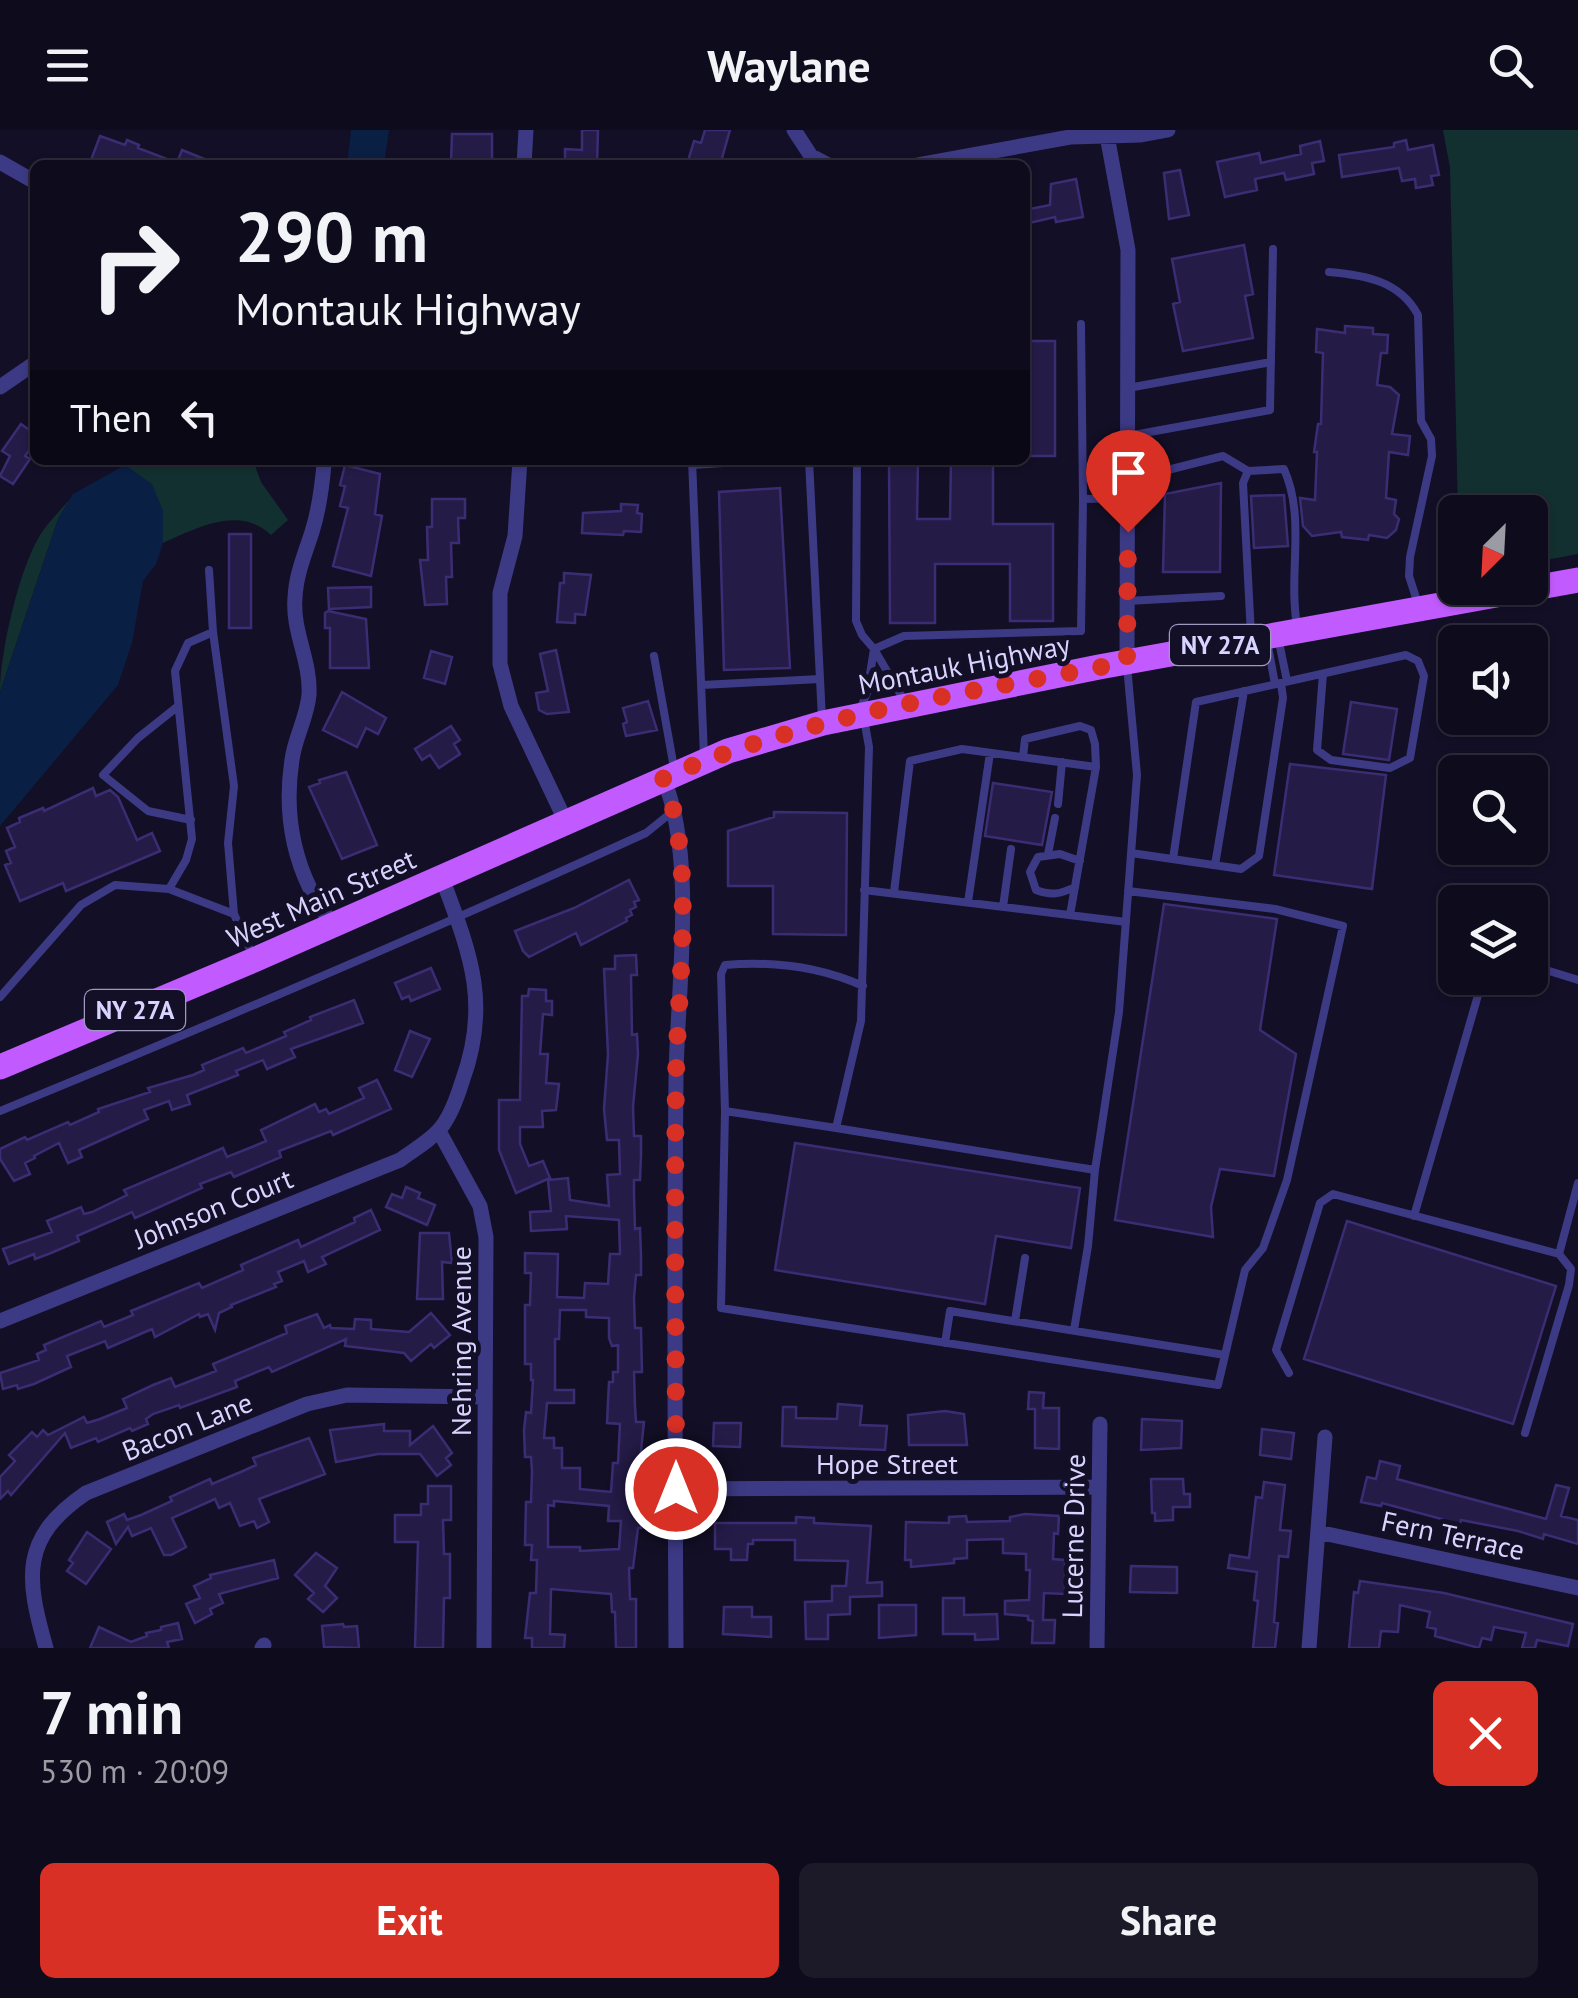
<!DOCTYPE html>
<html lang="en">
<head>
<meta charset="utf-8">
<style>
  :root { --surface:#0e0b1c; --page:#1c1929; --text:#f1f3f6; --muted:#9b9ba3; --line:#2e2b3b; --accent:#d93025 }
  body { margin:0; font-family:"PT Sans",sans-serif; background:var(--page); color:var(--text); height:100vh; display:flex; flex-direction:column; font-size:38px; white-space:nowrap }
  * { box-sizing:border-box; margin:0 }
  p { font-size:32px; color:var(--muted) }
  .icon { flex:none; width:55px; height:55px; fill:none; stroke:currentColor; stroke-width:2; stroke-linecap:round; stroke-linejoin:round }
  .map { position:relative; height:1518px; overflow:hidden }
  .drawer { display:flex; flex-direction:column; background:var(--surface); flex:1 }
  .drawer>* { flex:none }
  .guide { position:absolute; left:30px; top:30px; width:1000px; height:305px; border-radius:15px; box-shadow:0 2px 8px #0004,0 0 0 2px var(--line); background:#0e0b1c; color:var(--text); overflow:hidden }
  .needle { width:65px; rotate:204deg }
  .buttons { position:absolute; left:1438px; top:365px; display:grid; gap:20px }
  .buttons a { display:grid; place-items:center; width:110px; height:110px; border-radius:15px; background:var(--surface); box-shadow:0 2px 8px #0004,0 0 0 2px var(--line); font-size:50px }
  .pin { position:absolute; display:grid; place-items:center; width:85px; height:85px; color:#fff; margin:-102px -42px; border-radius:50% 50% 50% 0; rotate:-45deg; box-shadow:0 0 10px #0007 }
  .pin .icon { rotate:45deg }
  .me { position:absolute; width:110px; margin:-55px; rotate:0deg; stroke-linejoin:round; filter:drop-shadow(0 0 8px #0008) }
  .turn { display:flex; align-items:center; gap:35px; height:210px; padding:0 40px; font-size:45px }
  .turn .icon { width:130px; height:130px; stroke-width:2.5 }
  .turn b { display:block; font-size:70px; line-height:85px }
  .then { display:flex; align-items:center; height:95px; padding:0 40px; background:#0003; gap:20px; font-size:38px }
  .round { display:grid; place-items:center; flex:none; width:105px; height:105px; border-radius:15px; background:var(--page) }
  .headline { display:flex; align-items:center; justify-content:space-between; height:170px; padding:0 40px }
  h1 { font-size:60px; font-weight:700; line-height:75px }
  .button { display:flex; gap:20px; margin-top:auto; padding:20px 40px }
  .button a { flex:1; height:115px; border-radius:15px; background:var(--accent); color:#fff; font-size:40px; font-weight:700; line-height:115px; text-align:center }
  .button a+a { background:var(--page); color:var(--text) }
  header { display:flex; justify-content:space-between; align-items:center; height:130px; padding:0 40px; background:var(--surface); font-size:45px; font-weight:700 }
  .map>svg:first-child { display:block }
  .green { fill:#12302f }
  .water { fill:#0a1f44 }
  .building { fill:#241b47; stroke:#3b2d73; stroke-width:2.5; fill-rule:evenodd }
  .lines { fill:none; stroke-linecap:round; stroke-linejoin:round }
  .service { stroke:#3d3a85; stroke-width:8 }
  .minor { stroke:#3d3a85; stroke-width:15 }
  .primary { stroke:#c25bff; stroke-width:25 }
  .route { stroke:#d93025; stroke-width:18; stroke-dasharray:0 32.4 }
  .labels { text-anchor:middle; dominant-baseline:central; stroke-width:10; stroke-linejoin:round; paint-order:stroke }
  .shield { fill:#130f26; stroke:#9e99be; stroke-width:2.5 }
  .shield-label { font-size:25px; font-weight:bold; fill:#d9d4ff }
  .street-label { font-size:28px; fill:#d9d4ff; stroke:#130f26 }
</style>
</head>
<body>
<header><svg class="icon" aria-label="menu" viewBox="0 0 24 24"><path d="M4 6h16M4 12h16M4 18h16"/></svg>Waylane<svg class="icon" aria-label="search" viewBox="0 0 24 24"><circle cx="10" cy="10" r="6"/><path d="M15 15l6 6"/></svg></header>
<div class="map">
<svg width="1578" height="1518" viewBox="0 0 1578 1518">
  <rect width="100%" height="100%" fill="#130f26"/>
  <path class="green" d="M1443,0h135v424l-48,9v-51h-72l-8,-344z
    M126,330h127l8,22 27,38 -17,15c-31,-30 -74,-7 -108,8v-32l-38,-46z
    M70,369l-12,20 -58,173c0,-40 19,-122 39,-155 8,-14 21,-26 31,-38z"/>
  <path class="water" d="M351,0h38l-5,35h-37z
    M125,335l27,19 11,27v32l-7,21 -13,17 -11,62 -14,42 -118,141v-134l58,-173 15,-25z"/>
  <path class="building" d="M582,0h16l-1,35h-32v-16l17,1z
    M705,0h25l-10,35 -32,-4 6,-20 7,2z
    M452,4h40v28h-41z
    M100,6l25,9 2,-5 12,5 -1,3 39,15 5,-13 37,15h-114l-14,-5z
    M1406,10l2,10 25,-5 6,30 -8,1 2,9 -17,3 -1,-9 -13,2 -3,-13 -57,9 -3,-22 55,-8v-4z
    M1320,11l4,20 -12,2 2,11 -28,6 -2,-7 -29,6 2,11 -32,7 -8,-35 42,-9 2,10 40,-9 -1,-8z
    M1180,40l9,45 -20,4 -5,-46z
    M1076,49l7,38 -27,5 -1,-5 -30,7v-14l25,-5 1,-21z
    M1244,115l9,49 -8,2 8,42 -70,13 -10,-47 7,-2 -8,-43z
    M1345,196l28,2v6l15,1 -1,18h-6l-4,32 13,2 9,8 -7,39 18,2 -2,19 -19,-3 -3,46 10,2 -2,14 5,5 -3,11 -9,8 -18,-3 -1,5 -26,-3 -1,-5 -29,4 -9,-10 -3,-28 15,2 2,-48h-3l4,-28h3l2,-71 -7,-1 1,-23 28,4z
    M1025,211h30v115h-30z
    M21,294l14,10v8l-10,14 5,3 -17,25 -13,-8 10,-20 -8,-5z
    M889,330h29l-1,59h33l1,-59h42v64h60v97h-43v-57h-75v59h-45z
    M345,335l35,9 -5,40 7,2 -11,60 -38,-10 15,-58 -8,-2 5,-20 -5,-1z
    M1221,353l-1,89h-57l2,-78z
    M780,358l10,180 -66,2 -5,-178z
    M1284,365l4,51 -34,2 -3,-52z
    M432,369h33v19h-7l1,25h-8l1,34h-6l1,27 -22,1 -5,-45h8l-1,-33h5z
    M621,374l17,1 -1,8 5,1 -1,18 -17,-1 -1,4 -41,-2 1,-20 38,-2z
    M229,404h22v94h-22z
    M564,443l27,2 -6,40 -10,-1v9l-18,-1 3,-39h4z
    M371,457v20l-42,2 -1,-21z
    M328,481l38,8 3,49h-39v-40h-5v-15z
    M556,520l13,62 -22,2 -8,-4 -3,-17 12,-2 -8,-37z
    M431,521l21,6 -7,27 -21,-6z
    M342,562l44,26 -8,16 -12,-6 -9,19 -34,-17z
    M648,571l9,29 -31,6 -3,-12 4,-2 -4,-14z
    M1351,572l46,7 -8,51 -46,-6z
    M451,596l9,14 -6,4 6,10 -21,14 -9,-13 -8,5 -7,-11z
    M1290,634l96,11 -14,114 -98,-14z
    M346,642l31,73 -35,14 -33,-72 11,-4 -1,-3z
    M993,653l59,9 -10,53 -57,-9z
    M93,658l3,8 14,-6 8,7 19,43 15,-7 8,18 -94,40 -3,-8 -43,18 -15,-36 6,-2 -5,-12 9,-4 -8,-19 13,-6 -1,-4 24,-10 1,3z
    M774,682l73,1 -1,122 -73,-1v-48h-45v-55l46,-14z
    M629,750l10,20 -5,2 2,5 -6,3 2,5 -6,3 1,3 -46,24 -5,-12 -47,24 -6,-6 -8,-20 59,-23z
    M1164,774l113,15 -17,111 36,24 -22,122 -54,-7 -9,38 2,30 -98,-17z
    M636,825l1,20h-6l1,60 5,-1 1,20 -5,53 1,29h7v19l-1,25h-6v15l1,34 5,-1 1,27v20h-5l-2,23 1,30h6l1,44h-8l1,34 1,16h8l-5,48h-5v42h7v16h-3l-5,40h-4l1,31h6v49h-20l-1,-36h-3l-1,-18 -60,-5 -1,45 15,1 -1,13h-32v-10h-7l5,-45h6l1,-33h-6l1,-15h-7l1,-43h5l1,-31 -1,-14h-6l-1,-27 2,-18 5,1 2,-33h-2v-16h-6v-59h5l1,-32h-6v-20l33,1 -1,43 27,1 1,-15 23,1 2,-30h10l-1,-34 -53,-4 1,13 -36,2 -1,-19 21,-1 -3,-31 20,-2 2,22 39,6 -2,-31 13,-1 -1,-34h-12l-3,-31 4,-55 -4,-85h11v-13zM560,1180h26v7l23,1v20l3,8 6,-1v27h-5v10h-4l-2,41 13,1 -2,39h-5l-2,29 -31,-3v-21h-18v-20h-8v-10h-10l3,-35h27v-13h-19v-51h4zM554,1371l55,5 -1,15h13l-2,28 -39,2v-4h-32v-42l6,1z
    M431,838l9,21 -29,12 -2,-5 -7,3 -7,-16z
    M529,859l17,1v11h6v14l-9,-1 -3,40h8l-2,29 13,1 -3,26 -14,1 1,16h-23v17l9,22 14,-5 7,17 -34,15 -17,-43v-50h21l2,-104h6z
    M354,870l9,23 -72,26 4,8 -28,12 -4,-9 -27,11 2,4 -51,20 3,9 -18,6 -3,-9 -25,9 4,9 -69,31 3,7 -14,6 -9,-20 -25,13 1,2 -10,5 5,11 -16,7 -14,-22v-10l25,-12 2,3 41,-18 2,3 29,-13 -1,-3 52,-17 -2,-4 45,-13 11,-5 -2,-5 41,-17 3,5 40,-17 -2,-4 27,-12 -1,-3z
    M410,901l20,8 -18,38 -17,-7z
    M377,950l14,29 -58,26 -2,-4 -52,20 2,6 -47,20 -3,-5 -31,12 2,4 -67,30 -3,-6 -55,24 2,5 -28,12 -16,6 -1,-5 -25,10 -6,-15 49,-17 -5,-11 34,-14 3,7 8,-2 35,-17 -3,-5 99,-42 4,9 25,-10 14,-6 -5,-11 54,-26 4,8 7,-3 3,5 35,-16 -5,-10z
    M795,1013l285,45 -9,60 -75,-12 -11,68 -210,-34z
    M406,1057l14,6 -2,5 17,7 -8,20 -41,-18 6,-13 10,4z
    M371,1080l9,20 -58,27 4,7 -18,8 -4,-11 -26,11 4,9 -8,3 2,3 -45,18 1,2 -13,6 -4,17 -7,-16 -8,3 -1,-3 -44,23 -3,-8 -44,19 -3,-7 -38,15 4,11 -37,17 -16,5 -1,-4 -14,4 -3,-16 39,-13 -2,-6 9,-4 -2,-5 57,-24 3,6 29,-12 -2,-4 68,-28 3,5 41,-18 -2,-5 57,-25 3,7 54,-25 -1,-4z
    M1347,1091l209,65 -43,138 -209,-65z
    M420,1103h29l3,30 -10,-1 1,37h-26z
    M431,1183l19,22 -16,13 -3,-4 -20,17 -7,-8 -59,-7 1,-7 -74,33 -3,-5 -34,14 2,6 -57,21 -1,-3 -26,9 -7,5 2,5 -16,7 -2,-3 -32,14 -2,-4 -25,10 -6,-15 -54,62 -3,-4 -8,8v-22l15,-16 -6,-6 23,-23 5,5 6,-7 5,5 36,-18 3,6 13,-4 27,-11 -4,-9 30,-14 18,-7 4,9 41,-16 -3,-7 74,-31 -2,-7 32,-12 7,14 6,-3 1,3 23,1 1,-10 16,1v9l38,3z
    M1029,1262l15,1 -1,15h16v41l-24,-1v-39h-7z
    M838,1274l24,2 -2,19 27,1 -2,24 -103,-4 1,-39h13v11l41,1z
    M945,1281l19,3 3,31h-58l-1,-30z
    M1142,1289l40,2 -1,27 -40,2z
    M714,1293h27l-1,24 -27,-1z
    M384,1294v7h26v14l23,-19 19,27 -6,5 5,7 -14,11 -17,-22h-42l-42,8 -6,-32z
    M1262,1299l32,4 -3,26 -31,-4z
    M309,1308l16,36 -66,25 10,23 -12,6 -3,-7 -14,5 -10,-23 -11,5 -4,-9 -43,19 14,29 -15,8h-7l-13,-27 -19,8 -4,-9 -12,17 -9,-22 17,-8 3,6 14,-5 31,-14 -2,-4 40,-18 2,5 31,-13 13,-6 -3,-7z
    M1380,1331l20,5 -3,13 149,40 10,-34 13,3 -8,28 17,4v24l-34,-10 -1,5 -25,-8 -57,-11 -1,4 -78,-21 -1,3 -20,-4 6,-25 9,2z
    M1151,1349h32l1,15h6v13h-17v13l-18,1v-8h-3z
    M1264,1352l21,3 -5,45 11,1 -3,26 -9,-1 -5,66 4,1 -3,25h-22l5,-47 -4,-1 3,-28 -29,-4 2,-13 19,3 7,-61 6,1z
    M428,1356h23v34h-8l1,34h6v44h-6l-1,50h-28l3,-106h-23v-27h26v-11h7z
    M1025,1384l34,2 -1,18 -4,-1 -1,26 12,1v34l-21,-1 -1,27h12l-1,23h-22l1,-22 -5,-1v-4l-23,-2v-13l24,-1 1,-30h-4v-16l-23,-1v-14l-36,1v18l-13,1v4l-43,4v-7h-6l1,-38 43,1v-6l17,-1 1,6 43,-1v-4z
    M796,1387l18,1v5l57,3 -4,57 15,-1v14l-32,1v17l-22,1v24h-22l-1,-37 27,-1v-15h14l2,-25 -53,-1v-20h-42v4h-5l-1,16h-16v-11h-16v-26h81z
    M87,1402l24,17 -25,35 -19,-13 6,-8 -4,-3z
    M316,1423l21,15 -12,18 12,12 -14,14 -15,-13 6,-6 -19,-18z
    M274,1430l4,18 -59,16 4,9 -13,6 2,5 -17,9 -9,-19 14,-6 -6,-12 17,-8 -1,-3z
    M1131,1436l46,1v26l-47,-1z
    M1360,1451l84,12 129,31 -5,22 -31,-6 -2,8h-13l4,-15 -32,-6 -3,13 -9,-2 -3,10 -44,-12 1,-7 -9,-2 3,-15 -30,-7 -2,27 -17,-1 -2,17h-30l5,-56 4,1z
    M943,1468h21v17l33,-1 1,25 -23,1v-6h-32z
    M879,1475h37v30l-37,3z
    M724,1477h28v10h19v20l-48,-3z
    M178,1493l4,16 -15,3 2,6h-79l9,-21 32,15 16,-6 -1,-3 15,-3v-3z
    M343,1494l1,3 13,-1 2,22 -35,-1 -2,-21z"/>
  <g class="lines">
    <path class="service" d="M1329,142c36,3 71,9 89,43l3,106 10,18 1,17 -22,101 -1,19 9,28
      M1081,194l2,175
      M1128,258l143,-26
      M1128,306l142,-26 3,-161
      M692,330l12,296
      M809,330l13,259
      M857,330l-1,161 6,14 12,14 30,-13 177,-5 2,-132 43,-1
      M692,335l78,-5
      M1248,341l-5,12 8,152
      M1128,350l95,-24 25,15 36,-2c22,50 4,103 13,157
      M209,440l4,62 21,154 -6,57 6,71 19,42
      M1127,471l94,-5
      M1278,507l9,44
      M1267,511l8,43
      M654,526l20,112
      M702,555l118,-6
      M177,577l-39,31 -35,37 45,36 43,9
      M859,582l8,-19 7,-44 31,53
      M864,589l5,28 -8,274 -25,107 259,42 24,-158 18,-237 -10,-109
      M1023,627l2,-18 55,-13 11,4 4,14 1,23
      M1058,674l4,-42
      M1131,723l110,16 18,-13 24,-158 -2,-15
      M1048,724l7,-36
      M1173,729l23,-157 210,-47 12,6 6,15 -14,82 -20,10 -59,-8 -14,-10 6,-76
      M1215,735l29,-174
      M1075,757c-15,7 -23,9 -39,3l-6,-18 8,-15 22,-3 20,7
      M169,759l17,-29 6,-21 -17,-168 13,-28 25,-11
      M864,760l262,32
      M894,762l16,-131 52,-12 134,18 -26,148
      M968,772l22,-149
      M1003,777l8,-58
      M1530,835l48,15
      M863,856c-43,-19 -92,-25 -138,-21l-4,9 4,137 -4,197 497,77 27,-115 18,-22 24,-68 56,-254 -68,-17 -147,-18
      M0,867l81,-92 34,-20 54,4 65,25
      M0,981c217,-89 433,-181 646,-278l26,-21
      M725,981l111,17
      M1414,1086l69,-238
      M1559,1124l19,-71
      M1015,1191l10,-63
      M1074,1200l14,-84 7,-76
      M945,1213l5,-32 275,44
      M1289,1243l-13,-23 44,-147 13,-9 226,60 12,15 -2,16 -44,148"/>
    <path class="minor" d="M794,0l17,26 17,9
      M1106,0l22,120 -1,412
      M0,32l35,20
      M524,35l2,-35
      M918,35l152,-28 71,-2 27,-5
      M0,257l35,-24
      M319,330l5,4c-2,23 -5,46 -12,68 -7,22 -16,42 -17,66 -3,33 16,63 14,97 -2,21 -12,39 -16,59 -11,61 1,122 41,172
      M520,330l-5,76 -15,57v71l11,42 55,116
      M663,647c34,82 14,212 13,301 -2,190 -1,380 0,570
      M439,1001l41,75 6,31 -2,411
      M0,1191l400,-161c12,-9 28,-18 38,-29 11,-11 19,-33 24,-49 29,-79 8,-129 -20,-204
      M676,1359l422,-2
      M1318,1402l260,56
      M46,1518c-20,-70 -26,-110 40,-155l221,-89 40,-9 137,2
      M262,1518l2,-3
      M1097,1518l3,-224
      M1309,1518l16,-211"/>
    <path class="primary" d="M0,937l254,-107 474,-209 95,-28 276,-56 479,-87"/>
  </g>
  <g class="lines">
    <path class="route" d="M676,1359c0,-137 -2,-273 0,-410 1,-90 21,-221 -13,-301 146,-64 309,-86 464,-116l1,-130"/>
  </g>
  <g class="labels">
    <g class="shield">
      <rect x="1170" y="495" width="100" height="40" rx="8"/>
      <rect x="85" y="860" width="100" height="40" rx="8"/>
    </g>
    <g class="shield-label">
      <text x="1220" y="515">NY 27A</text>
      <text x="135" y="880">NY 27A</text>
    </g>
    <g class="street-label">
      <text transform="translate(964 534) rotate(-11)">Montauk Highway</text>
      <text transform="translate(321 768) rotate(-24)">West Main Street</text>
      <text transform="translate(213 1078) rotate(-22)">Johnson Court</text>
      <text transform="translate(460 1211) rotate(-90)">Nehring Avenue</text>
      <text transform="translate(187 1296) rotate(-22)">Bacon Lane</text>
      <text x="887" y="1333">Hope Street</text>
      <text transform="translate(1453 1405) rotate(12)">Fern Terrace</text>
      <text transform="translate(1073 1406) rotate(-89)">Lucerne Drive</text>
    </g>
  </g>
</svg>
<div class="buttons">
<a><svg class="needle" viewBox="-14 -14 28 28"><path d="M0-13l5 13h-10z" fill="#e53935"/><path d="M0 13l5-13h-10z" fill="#9b9ba3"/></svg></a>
<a><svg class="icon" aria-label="sound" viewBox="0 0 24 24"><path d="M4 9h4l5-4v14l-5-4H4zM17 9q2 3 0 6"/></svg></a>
<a><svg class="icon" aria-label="search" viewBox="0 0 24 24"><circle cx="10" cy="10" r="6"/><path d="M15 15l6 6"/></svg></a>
<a><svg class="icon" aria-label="layers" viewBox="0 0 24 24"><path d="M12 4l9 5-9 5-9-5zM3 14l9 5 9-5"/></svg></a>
</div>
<div class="pin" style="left:1128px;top:402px;background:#d93025"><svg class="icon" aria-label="arrive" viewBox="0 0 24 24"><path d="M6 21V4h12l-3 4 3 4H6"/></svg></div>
<svg class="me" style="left:676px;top:1359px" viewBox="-20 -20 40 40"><circle r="17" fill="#d93025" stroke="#fff" stroke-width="3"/><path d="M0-11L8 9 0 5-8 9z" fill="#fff"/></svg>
<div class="guide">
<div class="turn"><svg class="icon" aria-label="right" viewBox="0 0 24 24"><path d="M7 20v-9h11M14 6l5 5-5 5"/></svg><div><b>290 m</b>Montauk Highway</div></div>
<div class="then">Then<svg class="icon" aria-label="left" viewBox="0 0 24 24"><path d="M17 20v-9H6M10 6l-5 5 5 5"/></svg></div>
</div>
</div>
<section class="drawer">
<div class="headline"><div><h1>7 min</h1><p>530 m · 20:09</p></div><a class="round" style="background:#d93025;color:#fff"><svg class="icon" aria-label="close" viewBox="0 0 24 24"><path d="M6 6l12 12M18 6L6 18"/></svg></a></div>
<div class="button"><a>Exit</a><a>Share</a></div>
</section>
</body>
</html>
